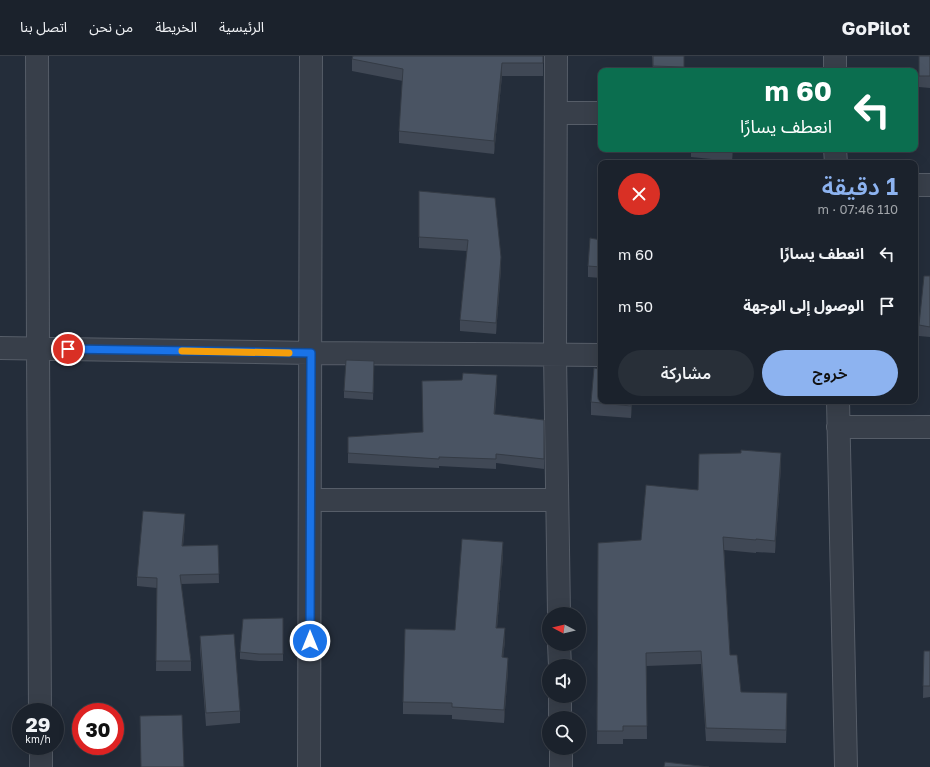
<!DOCTYPE html>
<html lang="ar">
<head>
<meta charset="utf-8">
<style>
  :root { --surface:#1b222c; --page:#282f38; --text:#f1f3f6; --muted:#a0a4a9; --line:#393f48; --accent:#8db3f0 }
  body { margin:0; font-family:"Golos Text","Noto Sans Arabic",sans-serif; background:var(--page); color:var(--text); direction:rtl; height:100vh; display:flex; flex-direction:column; font-size:15px; white-space:nowrap }
  * { box-sizing:border-box; margin:0 }
  p { font-size:13px; color:var(--muted) }
  .icon { flex:none; width:22px; height:22px; fill:none; stroke:currentColor; stroke-width:2; stroke-linecap:round; stroke-linejoin:round }
  .map { position:relative; flex:1; overflow:hidden; direction:ltr }
  .details { position:absolute; left:598px; top:104px; width:320px; height:244px; display:flex; flex-direction:column; background:var(--surface); border-radius:8px; box-shadow:0 4px 16px #0002,0 0 0 1px var(--line); direction:rtl }
  .details>* { flex:none }
  .top-card { position:absolute; left:598px; top:12px; width:320px; height:84px; border-radius:8px; box-shadow:0 4px 16px #0002,0 0 0 1px var(--line); direction:rtl; background:#0b6e4f; color:#fff; overflow:hidden }
  .needle { width:26px; rotate:277deg }
  .buttons { position:absolute; left:542px; top:551px; display:grid; gap:8px }
  .buttons a { display:grid; place-items:center; width:44px; height:44px; border-radius:50%; background:var(--surface); box-shadow:0 4px 16px #0002,0 0 0 1px var(--line); font-size:20px }
  .speed { position:absolute; left:12px; top:647px; display:flex; gap:8px; font-size:20px; font-weight:700; text-align:center }
  .speed>* { display:grid; place-content:center; width:52px; height:52px; border-radius:50%; background:var(--surface); box-shadow:0 4px 16px #0002,0 0 0 1px var(--line); line-height:1 }
  .speed small { font-size:10px; font-weight:400 }
  .speed .limit { border:6px solid #d22; background:#fff; color:#111 }
  .pin { position:absolute; display:grid; place-items:center; width:34px; height:34px; color:#fff; margin:-17px; border:2px solid #fff; border-radius:50%; box-shadow:0 1px 4px #0007 }
  .me { position:absolute; width:44px; margin:-22px; rotate:0deg; stroke-linejoin:round; filter:drop-shadow(0 0 3px #0008) }
  .turn { display:flex; align-items:center; gap:14px; height:84px; padding:0 20px; font-size:18px }
  .turn .icon { width:52px; height:52px; stroke-width:2.5 }
  .turn b { display:block; font-size:28px; line-height:34px }
  .round { display:grid; place-items:center; flex:none; width:42px; height:42px; border-radius:21px; background:var(--page) }
  .headline { display:flex; align-items:center; justify-content:space-between; height:68px; padding:0 20px }
  h1 { font-size:24px; font-weight:600; line-height:30px; color:var(--accent) }
  .primary-button { display:flex; gap:8px; margin-top:auto; padding:8px 20px }
  .primary-button a { flex:1; height:46px; border-radius:24px; background:var(--accent); color:#111; font-size:16px; font-weight:600; line-height:46px; text-align:center }
  .primary-button a+a { background:var(--page); color:var(--text) }
  ul { padding:0; list-style:none }
  li { display:flex; align-items:center; gap:12px; height:52px; padding:0 20px }
  li div { flex:1 }
  li b { display:block; font-size:15px }
  li em { font-style:normal }
  header { display:flex; align-items:center; gap:24px; box-sizing:border-box; height:56px; padding:0 20px; background:var(--surface); border-bottom:1px solid var(--line) }
  header strong { font-size:19px }
  nav { display:flex; gap:22px; margin-inline-start:auto; font-size:14px }
  .map>svg:first-child { display:block }
  .lines { fill:none; stroke-linecap:round; stroke-linejoin:round }
  .minor-casing { stroke:#565d68; stroke-width:24 }
  .minor { stroke:#383f4a; stroke-width:22 }
  .wall { fill:#404855 }
  .shaded-wall { fill:#343b45 }
  .building { fill:#4a5463; stroke:#343b45 }
  .route-casing { stroke:#114b97; stroke-width:10 }
  .route { stroke:#1a73e8; stroke-width:7 }
  .slow { stroke:#f59e0b; stroke-width:7 }
</style>
</head>
<body>
<header>
<strong>GoPilot</strong>
<nav><a>الرئيسية</a><a>الخريطة</a><a>من نحن</a><a>اتصل بنا</a></nav>
</header>
<div class="map">
<svg width="930" height="711" viewBox="0 0 930 711">
  <rect width="100%" height="100%" fill="#242d3a"/>
  <g class="lines">
    <g class="minor-casing">
      <path id="minor" d="M37,0l1,292 2,364
        M556,0l-1,299 4,259
        M835,0v15
        M556,57h45
        M835,93l1,14
        M915,129h15
        M0,292l311,5 290,2
        M838,345l8,366
        M838,371h92
        M310,444h247
        M559,588l1,22
        M560,640v22
        M41,690v21
        M561,692v19
        M309,711l2,-711"/>
    </g>
    <use href="#minor" class="minor"/>
  </g>
  <path class="wall" d="M543,0v20h-41l-8,78 -95,-11v-12l4,-50 -51,-10v-12z
    M652,0h32v15h-31z
    M930,0v32l-11,-1v-11z
    M691,93h42l-1,12 -41,-4z
    M419,135l82,77 -5,66 -36,-3v-11l7,-69 -48,-3z
    M601,184v38l-13,-1v-11z
    M930,220v61l-11,-1v-11z
    M374,312l-1,32 -29,-2v-7z
    M497,329l-2,29 49,6v49l-48,-6v6l-57,-3v2l-91,-5v-26l75,-5z
    M632,345l-1,17 -40,-3v-13z
    M781,410l-6,87 -19,-1v1l-32,-3 6,105 11,37 46,14 -1,37 -80,-2 -5,-77 -55,2 1,73h-24v5h-26l1,-201 43,-3 57,-50z
    M185,468l-2,22 35,-1 1,38 -38,1 10,77v10h-35l1,-83 -20,-2v-9z
    M503,499l-6,73 8,13 -2,16 5,13 -4,53 -52,-4v-4l-49,-1v-12l52,-72z
    M283,562v43h-24l-19,-2v-7z
    M200,580l40,75v12l-34,3 -6,-77z
    M924,595h6v46l-7,1z"/>
  <path class="shaded-wall" d="M502,7v13l-8,78v-13z
    M732,93h1l-1,12z
    M501,201v11l-5,66v-11z
    M497,319v10l-3,39v-10z
    M631,345h1l-1,17z
    M781,397v13l-6,87v-12z
    M185,458v10l-3,32v-10z
    M503,486v13l-7,85v-12z
    M505,572v13l-3,29v-13z
    M508,602v12l-4,53v-13z
    M787,637v13l-1,37v-13z"/>
  <path class="building" d="M353,0h190v7h-41l-8,78 -95,-10 4,-62 -51,-10z
    M653,0h31v11l-31,-1z
    M919,0h11v20h-11z
    M419,135l76,7 6,59 -5,66 -36,-3 8,-80 -49,-3z
    M590,182l11,2v27l-13,-1z
    M924,220h6v51l-11,-2z
    M346,304l28,1 -1,32 -29,-2z
    M594,312l7,1v32h30v5l-40,-4z
    M463,317l34,2 -3,39 50,6v39l-48,-5v5l-57,-2v2l-91,-6v-16l75,-5 -1,-51 40,-1z
    M741,394l40,3 -6,88 -19,-2v1l-33,-3 7,118h7l4,37 46,1 -1,37 -80,-2 -5,-77 -55,2 1,73h-24v5h-26l1,-188 43,-3 5,-55 52,5 1,-36 42,-1z
    M143,455l42,3 -3,32 36,-1 1,29 -39,1 11,86h-35l1,-83 -20,-1z
    M462,483l41,3 -7,86h9l-3,29 6,1 -4,52 -52,-3v-4l-49,-1 2,-73 50,1z
    M283,562v36h-24l-19,-2 3,-33z
    M234,578l6,77 -34,2 -6,-77z
    M924,595h6v35h-7z
    M182,659l2,52h-43l-1,-51z
    M665,706l44,5h-45z"/>
  <g class="lines">
    <g class="route-casing">
      <path id="route" d="M68,293l243,4 -1,288"/>
    </g>
    <use href="#route" class="route"/>
    <path class="slow" d="M182,295l107,2"/>
  </g>
</svg>
<div class="buttons">
<a><svg class="needle" viewBox="-14 -14 28 28"><path d="M0-13l5 13h-10z" fill="#e53935"/><path d="M0 13l5-13h-10z" fill="#a0a4a9"/></svg></a>
<a><svg class="icon" aria-label="sound" viewBox="0 0 24 24"><path d="M4 9h4l5-4v14l-5-4H4zM17 9q2 3 0 6"/></svg></a>
<a><svg class="icon" aria-label="search" viewBox="0 0 24 24"><circle cx="10" cy="10" r="6"/><path d="M15 15l6 6"/></svg></a>
</div>
<div class="speed"><div>29<small>km/h</small></div><div class="limit">30</div></div>
<div class="pin" style="left:68px;top:293px;background:#d93025"><svg class="icon" aria-label="arrive" viewBox="0 0 24 24"><path d="M6 21V4h12l-3 4 3 4H6"/></svg></div>
<svg class="me" style="left:310px;top:585px" viewBox="-20 -20 40 40"><circle r="17" fill="#1a73e8" stroke="#fff" stroke-width="3"/><path d="M0-11L8 9 0 5-8 9z" fill="#fff"/></svg>
<div class="top-card">
<div class="turn"><svg class="icon" aria-label="left" viewBox="0 0 24 24"><path d="M17 20v-9H6M10 6l-5 5 5 5"/></svg><div><b>60 m</b>انعطف يسارًا</div></div>
</div>
<section class="details">
<div class="headline"><div><h1>1 دقيقة</h1><p>110 m · 07:46</p></div><a class="round" style="background:#d93025;color:#fff"><svg class="icon" aria-label="close" viewBox="0 0 24 24"><path d="M6 6l12 12M18 6L6 18"/></svg></a></div>
<ul>
<li><svg class="icon" aria-label="left" viewBox="0 0 24 24"><path d="M17 20v-9H6M10 6l-5 5 5 5"/></svg><div><b>انعطف يسارًا</b></div><em>60 m</em></li>
<li><svg class="icon" aria-label="arrive" viewBox="0 0 24 24"><path d="M6 21V4h12l-3 4 3 4H6"/></svg><div><b>الوصول إلى الوجهة</b></div><em>50 m</em></li>
</ul>
<div class="primary-button"><a>خروج</a><a>مشاركة</a></div>
</section>
</div>
</body>
</html>
